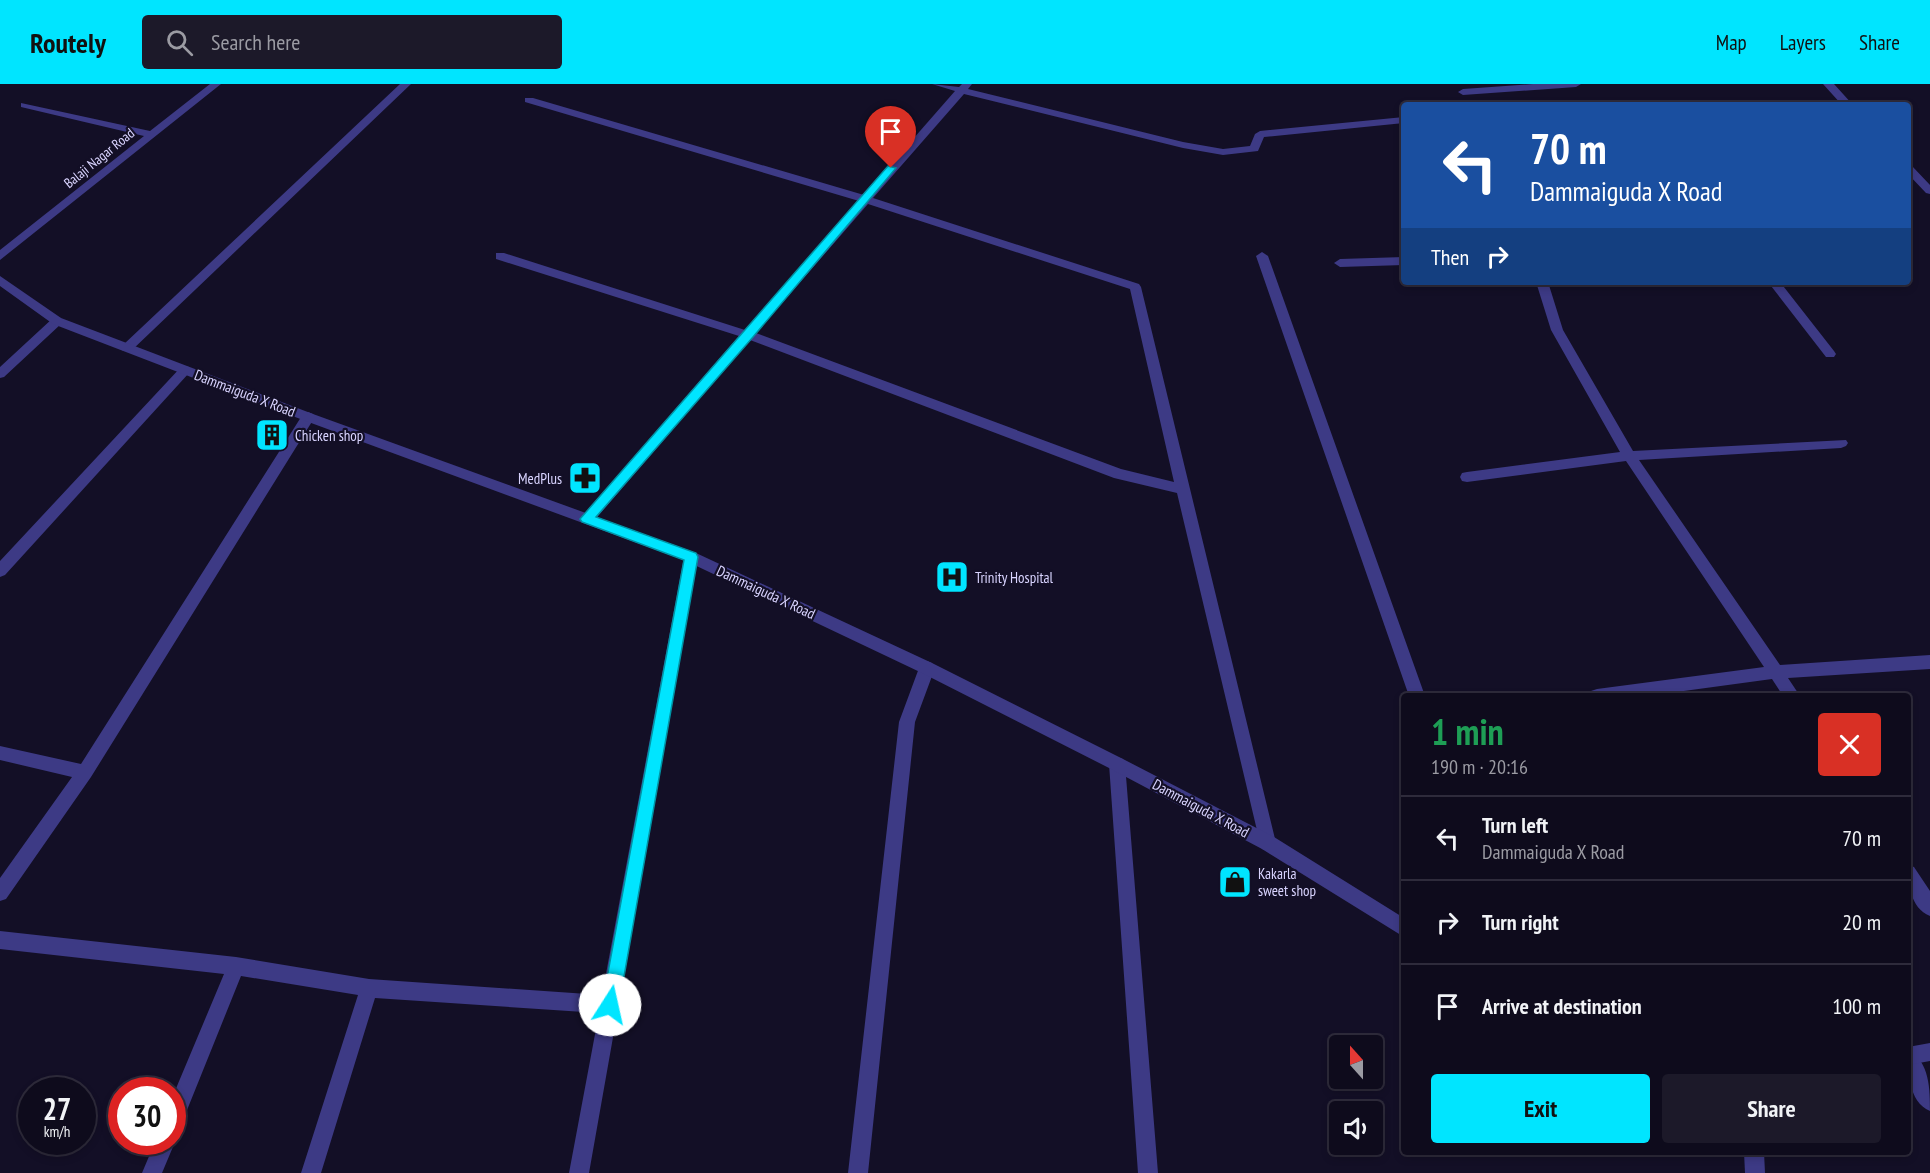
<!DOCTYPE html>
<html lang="en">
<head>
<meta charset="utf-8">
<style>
  :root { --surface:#0e0b1c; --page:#1c1929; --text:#f1f3f6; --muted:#9b9ba3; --line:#2e2b3b; --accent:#00e5ff }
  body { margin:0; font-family:"PT Sans Narrow",sans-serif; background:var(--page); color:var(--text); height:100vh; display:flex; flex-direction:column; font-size:22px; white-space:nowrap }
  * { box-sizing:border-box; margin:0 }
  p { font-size:20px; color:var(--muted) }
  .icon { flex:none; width:33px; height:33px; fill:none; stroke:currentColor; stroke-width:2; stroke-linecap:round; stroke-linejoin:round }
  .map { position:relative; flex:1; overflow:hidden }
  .side { position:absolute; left:1401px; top:609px; width:510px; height:462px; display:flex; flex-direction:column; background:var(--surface); border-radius:6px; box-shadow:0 3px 9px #0003,0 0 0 2px var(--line) }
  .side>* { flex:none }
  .guide { position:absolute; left:1401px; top:18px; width:510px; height:183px; border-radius:6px; box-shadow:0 3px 9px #0003,0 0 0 2px var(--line); background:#1a4fa0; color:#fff; overflow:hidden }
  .needle { width:39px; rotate:339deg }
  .controls { position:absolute; left:1329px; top:951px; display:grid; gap:12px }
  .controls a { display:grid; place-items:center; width:54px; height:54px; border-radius:6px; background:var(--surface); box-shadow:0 3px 9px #0003,0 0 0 2px var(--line); font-size:30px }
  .speed { position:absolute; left:18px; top:993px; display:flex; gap:12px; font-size:30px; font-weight:700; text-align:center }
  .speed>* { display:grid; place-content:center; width:78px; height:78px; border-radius:50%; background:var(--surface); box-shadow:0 3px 9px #0003,0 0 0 2px var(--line); line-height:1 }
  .speed small { font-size:15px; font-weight:400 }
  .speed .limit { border:9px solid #d22; background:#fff; color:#111 }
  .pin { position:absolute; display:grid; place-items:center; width:51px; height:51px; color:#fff; margin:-62px -26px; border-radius:50% 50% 50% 0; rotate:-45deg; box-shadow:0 0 6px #0007 }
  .pin .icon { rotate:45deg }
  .me { position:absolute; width:66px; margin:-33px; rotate:10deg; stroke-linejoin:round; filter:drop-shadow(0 0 4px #0008) }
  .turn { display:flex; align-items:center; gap:21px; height:126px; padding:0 30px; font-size:27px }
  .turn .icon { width:78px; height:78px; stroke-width:2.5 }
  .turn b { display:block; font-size:42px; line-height:51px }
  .then { display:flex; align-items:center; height:57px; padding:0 30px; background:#0003; gap:12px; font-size:22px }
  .round { display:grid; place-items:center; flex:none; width:63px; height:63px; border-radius:6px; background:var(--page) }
  .head { display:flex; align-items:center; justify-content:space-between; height:102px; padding:0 30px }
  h1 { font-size:36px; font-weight:600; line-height:45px; color:#1e9e55 }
  .primary-button { display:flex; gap:12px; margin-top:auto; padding:12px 30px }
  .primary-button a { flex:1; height:69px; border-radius:6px; background:var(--accent); color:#111; font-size:24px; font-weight:600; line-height:69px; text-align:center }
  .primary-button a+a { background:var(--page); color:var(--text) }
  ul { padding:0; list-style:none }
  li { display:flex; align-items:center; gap:18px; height:84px; padding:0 30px; border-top:2px solid var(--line) }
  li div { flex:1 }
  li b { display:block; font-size:22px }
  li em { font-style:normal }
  header { display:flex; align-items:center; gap:36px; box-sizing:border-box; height:84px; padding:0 30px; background:var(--accent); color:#111 }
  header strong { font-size:28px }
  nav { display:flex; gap:33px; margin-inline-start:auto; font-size:21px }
  .search { width:420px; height:54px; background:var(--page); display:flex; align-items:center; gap:15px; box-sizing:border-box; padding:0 21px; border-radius:6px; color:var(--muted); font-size:22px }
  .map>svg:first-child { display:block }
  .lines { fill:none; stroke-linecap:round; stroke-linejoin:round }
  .minor { fill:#3d3a85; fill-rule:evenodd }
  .tertiary { fill:#3d3a85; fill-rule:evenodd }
  .route { fill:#00e5ff; stroke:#0095a6; stroke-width:1.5 }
  .labels { text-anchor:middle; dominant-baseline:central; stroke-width:4.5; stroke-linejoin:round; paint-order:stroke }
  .far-street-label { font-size:14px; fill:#d9d4ff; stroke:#130f26 }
  .street-label { font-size:15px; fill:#d9d4ff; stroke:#130f26 }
  .poi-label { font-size:15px; fill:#d9d4ff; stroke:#130f26; text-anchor:start }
</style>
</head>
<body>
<header>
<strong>Routely</strong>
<div class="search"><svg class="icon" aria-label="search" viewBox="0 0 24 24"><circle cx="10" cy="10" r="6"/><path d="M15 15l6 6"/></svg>Search here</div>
<nav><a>Map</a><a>Layers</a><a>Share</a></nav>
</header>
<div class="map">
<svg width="1930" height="1089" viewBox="0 0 1930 1089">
  <rect width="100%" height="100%" fill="#130f26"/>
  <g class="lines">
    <path class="minor" d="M210,0h11l-221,176v-10l144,-114 -123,-29v-4l129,28z
      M400,0h11l-280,267h-8l-2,-3 2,-3z
      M932,0l27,3 3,-3h10l-4,5 215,53 40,7 27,-3 5,-12 5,-3 144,-14v6l-140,14 -6,14 -35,4 -40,-7 -219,-54 -91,104 266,86 2,3 135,556 -2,6 -6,2 -6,-2 -2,-6 -83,-350 -63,-15 -364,-138 -158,183 -5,1 -7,-5 159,-183 -243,-77v-6h8l241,77 114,-129 -334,-99v-4h8l331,97 91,-104zM868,120l262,85 44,193 -53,-13 -365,-136z
      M1533,0h48l-5,3 -113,8 -5,-3 5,-3z
      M1823,0h11l19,21h-11z
      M1908,81l4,1 18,19v9l-4,-1 -18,-19z
      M1262,168l6,4 157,440h-16l-153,-440z
      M1404,173v8l-64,2 -6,-4 6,-4z
      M1536,198h12l15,48 70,121 213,-11 2,3 -2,3 -5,2 -202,12 141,205 150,-10v14l-142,9 12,18h-17l-11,-17 -125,17h-58l2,-5 6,-2 167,-22 -138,-206 -159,21 -5,-1 -2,-4 2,-4 5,-1 153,-20 -69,-122z
      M1768,198h12l54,69 2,3 -2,3h-8z
      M57,233l4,1v6l-57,53 -4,1v-11l53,-49z
      M185,282l4,1 2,3 -2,3 -184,202 -5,2v-16l181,-194z
      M308,328l5,2 2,3 -2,3 -222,357 -85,122 -6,2v-23l72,-101 -72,-17v-14l81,18 222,-350z
      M691,467l5,2 2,4 -109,616h-20l30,-160 -224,-15 -54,175h-20l57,-178 -117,-19 -62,154 -7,3v-35l52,-124 -224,-25v-18l236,26 133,22 233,16 82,-438 2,-4z
      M927,577l5,2 3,5 -20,54 -47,451h-20l51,-451 20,-54 3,-5z
      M1117,673l6,2 2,5 33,409h-20l-29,-409 2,-5z
      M1908,781l6,2 16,24v25c-20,-8 -22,-33 -22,-51z
      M1908,967c22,9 22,40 22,60 -22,-9 -22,-41 -22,-60z
      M172,1052l3,6 -13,31h-20l13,-31h17z
      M1744,1068h20l1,21h-20z"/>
    <path class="tertiary" d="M0,192l61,42 252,96 383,139 236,110 191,96 151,78 130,81v19l-142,-88 -151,-80 -189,-96 -236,-112 -383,-141 -250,-96 -53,-38z
      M1930,959v18l-22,4v-18z"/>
  </g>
  <path class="route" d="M888,82l8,2 -143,169 -157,180 100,36 2,4 -79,448 -3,6 -6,3 -5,-3 -3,-6 82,-445 -102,-38 -2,-3z"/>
  <defs>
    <g id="building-square" transform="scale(1.725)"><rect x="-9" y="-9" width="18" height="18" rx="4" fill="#00e5ff" stroke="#130f26"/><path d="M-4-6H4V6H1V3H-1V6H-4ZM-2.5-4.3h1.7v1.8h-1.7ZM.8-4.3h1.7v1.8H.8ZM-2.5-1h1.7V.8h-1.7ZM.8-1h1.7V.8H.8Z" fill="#111"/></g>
    <g id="pharmacy-square" transform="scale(1.725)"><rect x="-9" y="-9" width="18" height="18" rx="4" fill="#00e5ff" stroke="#130f26"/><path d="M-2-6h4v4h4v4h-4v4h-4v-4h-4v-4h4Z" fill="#111"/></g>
    <g id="hospital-square" transform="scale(1.725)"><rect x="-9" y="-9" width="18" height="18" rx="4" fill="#00e5ff" stroke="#130f26"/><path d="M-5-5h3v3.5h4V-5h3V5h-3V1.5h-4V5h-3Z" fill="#111"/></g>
    <g id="shop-square" transform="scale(1.725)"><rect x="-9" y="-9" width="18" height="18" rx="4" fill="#00e5ff" stroke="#130f26"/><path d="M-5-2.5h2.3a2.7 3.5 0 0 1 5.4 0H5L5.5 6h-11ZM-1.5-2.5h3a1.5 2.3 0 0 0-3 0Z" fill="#111"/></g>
  </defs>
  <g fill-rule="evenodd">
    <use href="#building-square" x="272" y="351"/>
    <use href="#pharmacy-square" x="585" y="394"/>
    <use href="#hospital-square" x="952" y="493"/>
    <use href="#shop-square" x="1235" y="798"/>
  </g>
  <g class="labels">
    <g class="far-street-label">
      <text transform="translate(99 74) rotate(-39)">Balaji Nagar Road</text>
    </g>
    <g class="street-label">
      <text transform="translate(245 309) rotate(21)">Dammaiguda X Road</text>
      <text transform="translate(766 508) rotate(25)">Dammaiguda X Road</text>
      <text transform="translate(1201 724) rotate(28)">Dammaiguda X Road</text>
    </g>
    <g class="poi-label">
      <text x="295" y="351">Chicken shop</text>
      <text x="562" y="394" text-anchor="end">MedPlus</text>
      <text x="975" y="493">Trinity Hospital</text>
      <text x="1258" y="789">Kakarla<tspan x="1258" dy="17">sweet shop</tspan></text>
    </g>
  </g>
</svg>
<div class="controls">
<a><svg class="needle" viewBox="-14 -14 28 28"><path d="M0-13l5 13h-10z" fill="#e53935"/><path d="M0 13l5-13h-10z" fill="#9b9ba3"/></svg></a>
<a><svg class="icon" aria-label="sound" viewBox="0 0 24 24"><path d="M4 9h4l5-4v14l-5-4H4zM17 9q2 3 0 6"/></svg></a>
</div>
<div class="speed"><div>27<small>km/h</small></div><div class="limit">30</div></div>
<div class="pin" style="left:891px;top:84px;background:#d93025"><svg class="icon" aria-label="arrive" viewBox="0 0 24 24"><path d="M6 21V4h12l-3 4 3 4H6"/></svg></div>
<svg class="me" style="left:610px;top:921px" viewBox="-20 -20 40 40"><circle r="19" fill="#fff"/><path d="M0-13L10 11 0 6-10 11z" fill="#00e5ff"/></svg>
<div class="guide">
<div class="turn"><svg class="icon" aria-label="left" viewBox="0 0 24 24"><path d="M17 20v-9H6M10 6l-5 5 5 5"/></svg><div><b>70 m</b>Dammaiguda X Road</div></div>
<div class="then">Then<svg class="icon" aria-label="right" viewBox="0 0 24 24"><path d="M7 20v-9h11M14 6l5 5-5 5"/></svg></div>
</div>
<section class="side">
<div class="head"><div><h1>1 min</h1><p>190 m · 20:16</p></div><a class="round" style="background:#d93025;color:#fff"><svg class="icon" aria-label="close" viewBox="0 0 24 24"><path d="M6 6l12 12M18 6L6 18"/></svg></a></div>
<ul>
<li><svg class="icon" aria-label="left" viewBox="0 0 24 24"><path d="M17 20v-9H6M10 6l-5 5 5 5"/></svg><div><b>Turn left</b><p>Dammaiguda X Road</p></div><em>70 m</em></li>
<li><svg class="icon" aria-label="right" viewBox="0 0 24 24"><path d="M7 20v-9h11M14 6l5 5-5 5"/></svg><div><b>Turn right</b></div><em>20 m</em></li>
<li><svg class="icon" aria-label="arrive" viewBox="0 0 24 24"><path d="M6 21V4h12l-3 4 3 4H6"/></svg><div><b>Arrive at destination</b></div><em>100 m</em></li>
</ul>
<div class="primary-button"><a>Exit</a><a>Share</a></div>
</section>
</div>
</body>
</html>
